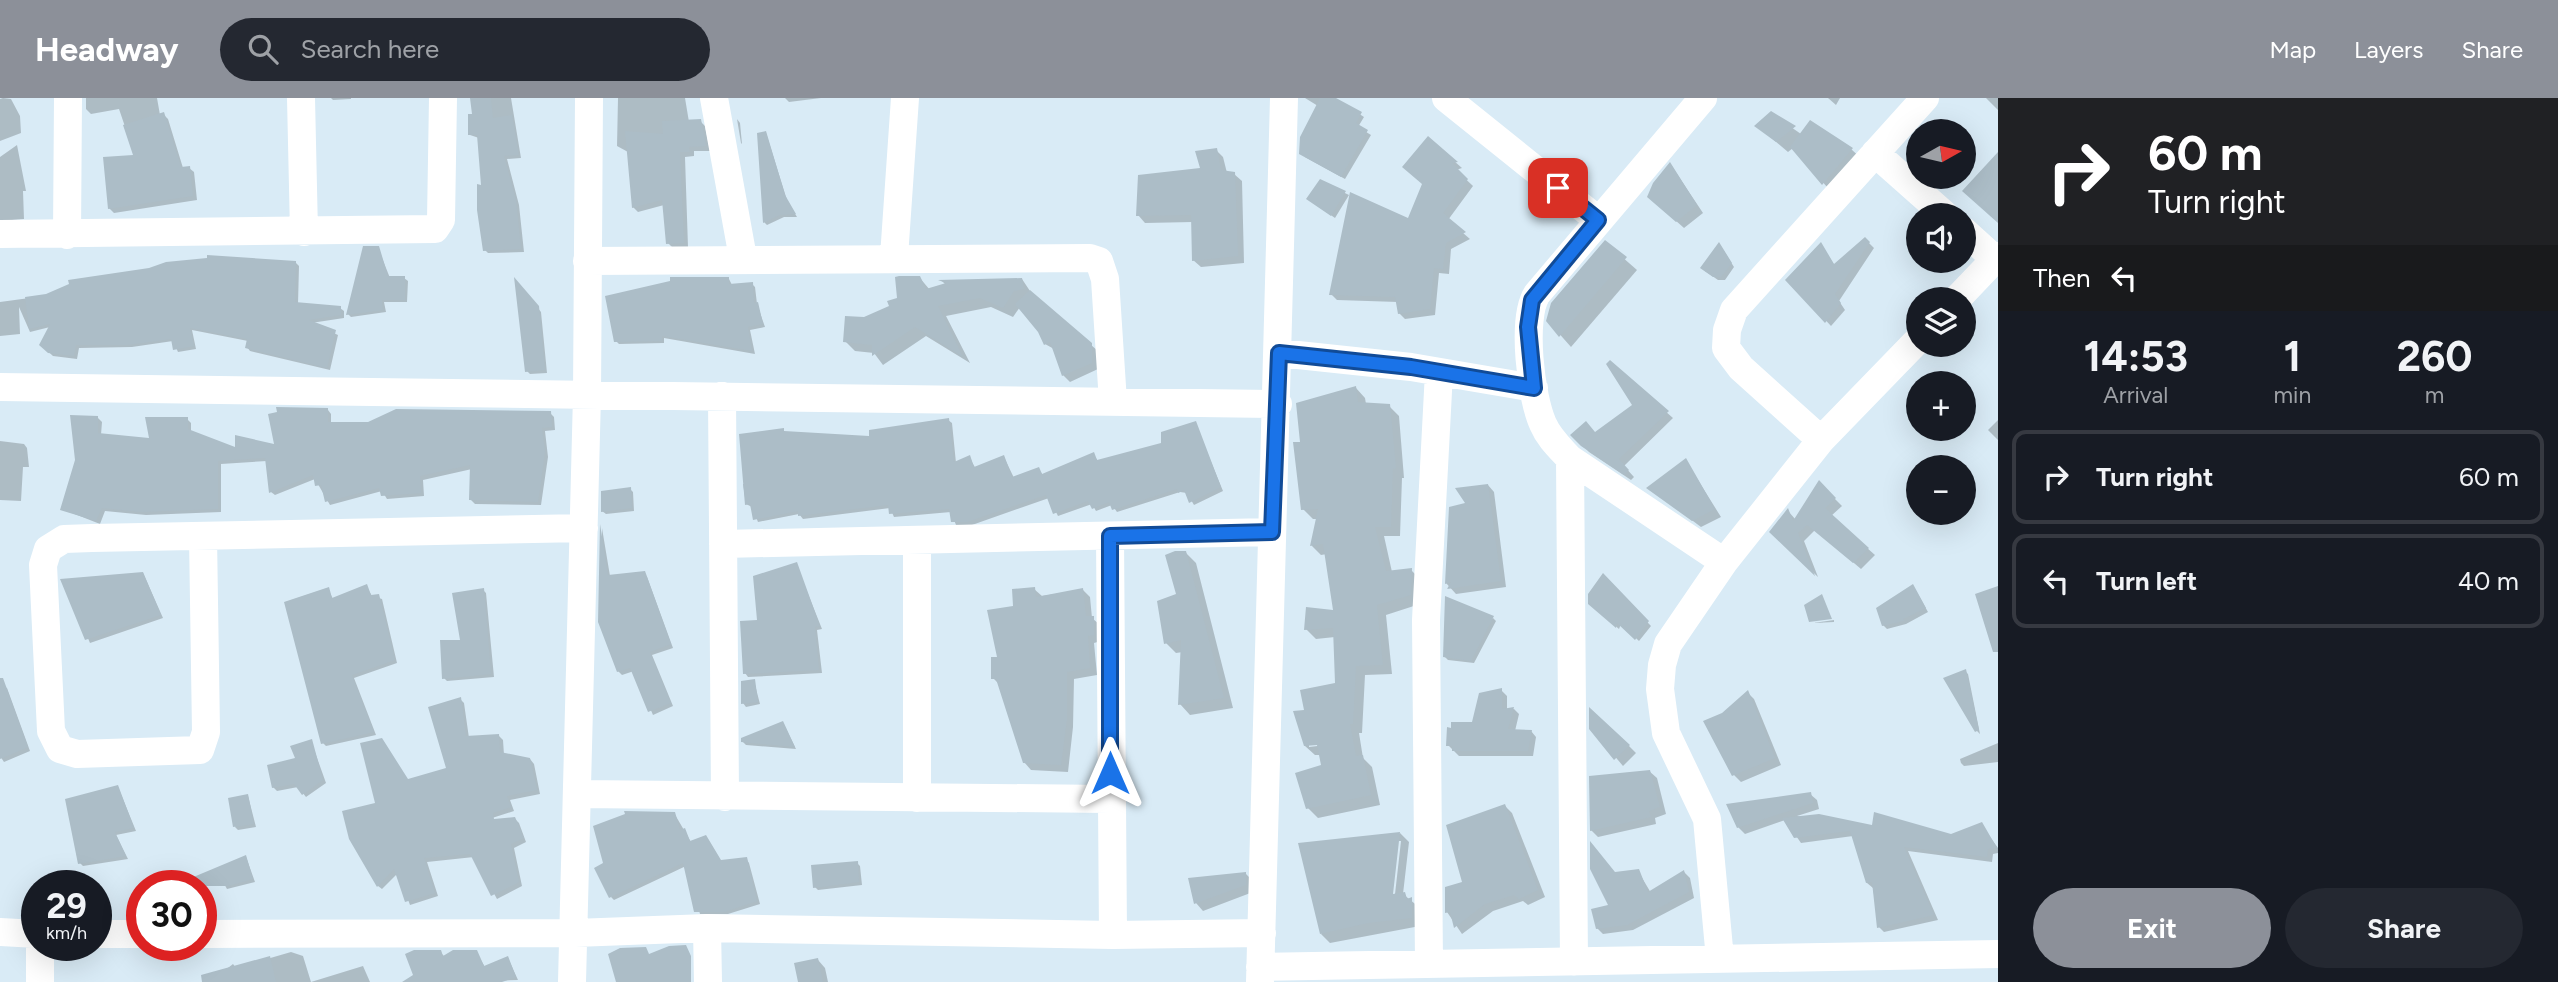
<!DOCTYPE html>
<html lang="en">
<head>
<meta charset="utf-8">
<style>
  :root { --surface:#171b24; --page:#242831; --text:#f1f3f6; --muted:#9ea1a6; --line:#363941; --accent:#8c9099 }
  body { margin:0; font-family:Figtree,sans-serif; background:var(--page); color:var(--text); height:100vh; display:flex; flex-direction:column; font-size:26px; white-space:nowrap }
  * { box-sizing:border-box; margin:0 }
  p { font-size:23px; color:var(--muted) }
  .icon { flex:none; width:38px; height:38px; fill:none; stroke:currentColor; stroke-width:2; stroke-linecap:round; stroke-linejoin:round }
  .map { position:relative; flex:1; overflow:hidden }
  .side { display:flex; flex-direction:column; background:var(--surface); width:560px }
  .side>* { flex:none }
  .hud { background:#202124; color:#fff; overflow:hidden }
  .needle { width:46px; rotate:82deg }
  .fabs { position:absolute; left:1906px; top:21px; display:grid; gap:14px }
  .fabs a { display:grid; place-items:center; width:70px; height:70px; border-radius:50%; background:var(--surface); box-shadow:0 7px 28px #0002; font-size:35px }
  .speed { position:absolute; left:21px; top:772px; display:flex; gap:14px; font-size:35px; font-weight:700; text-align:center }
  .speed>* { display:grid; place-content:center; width:91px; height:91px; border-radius:50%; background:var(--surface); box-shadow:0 7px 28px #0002; line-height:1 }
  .speed small { font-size:18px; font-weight:400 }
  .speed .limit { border:10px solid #d22; background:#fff; color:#111 }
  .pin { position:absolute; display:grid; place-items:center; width:60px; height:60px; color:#fff; margin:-30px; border-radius:14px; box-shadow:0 4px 10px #0006 }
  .me { position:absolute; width:77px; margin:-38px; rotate:0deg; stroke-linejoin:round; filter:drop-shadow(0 0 5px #0008) }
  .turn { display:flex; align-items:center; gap:24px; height:147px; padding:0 35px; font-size:32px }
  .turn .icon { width:91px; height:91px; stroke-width:2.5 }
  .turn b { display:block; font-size:49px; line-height:60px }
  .then { display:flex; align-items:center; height:66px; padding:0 35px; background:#0003; gap:14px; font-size:26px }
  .eta { display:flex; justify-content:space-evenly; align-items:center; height:119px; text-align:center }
  .eta b { font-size:42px; font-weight:700; line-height:49px }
  .button { display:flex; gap:14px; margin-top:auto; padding:14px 35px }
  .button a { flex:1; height:80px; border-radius:42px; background:var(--accent); color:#fff; font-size:28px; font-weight:700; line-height:80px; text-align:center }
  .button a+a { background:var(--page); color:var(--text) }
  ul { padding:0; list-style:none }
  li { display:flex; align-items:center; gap:21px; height:94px; margin:0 14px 10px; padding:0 21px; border:4px solid var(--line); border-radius:14px }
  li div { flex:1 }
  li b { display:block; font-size:26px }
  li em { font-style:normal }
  header { display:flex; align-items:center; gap:42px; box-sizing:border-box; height:98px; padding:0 35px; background:var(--accent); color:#fff }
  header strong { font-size:33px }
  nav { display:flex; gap:38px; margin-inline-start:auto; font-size:24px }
  .search { width:490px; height:63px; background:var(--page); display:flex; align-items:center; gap:18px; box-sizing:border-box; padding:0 24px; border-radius:38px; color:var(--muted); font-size:26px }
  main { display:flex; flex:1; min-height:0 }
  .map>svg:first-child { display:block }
  .shadow { fill:#0003; fill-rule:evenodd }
  .building { fill:#acbdc7 }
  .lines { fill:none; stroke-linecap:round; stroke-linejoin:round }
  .minor { stroke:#fff; stroke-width:28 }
  .route-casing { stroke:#114b97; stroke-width:18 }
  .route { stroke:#1a73e8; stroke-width:12 }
</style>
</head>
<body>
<header>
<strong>Headway</strong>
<div class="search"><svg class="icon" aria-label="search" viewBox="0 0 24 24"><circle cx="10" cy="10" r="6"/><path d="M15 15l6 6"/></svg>Search here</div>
<nav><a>Map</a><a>Layers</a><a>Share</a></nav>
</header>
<main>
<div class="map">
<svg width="1998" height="884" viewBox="0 0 1998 884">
  <rect width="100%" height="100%" fill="#d9ebf6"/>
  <path class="shadow" d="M3,0l8,1 9,17 1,17 -21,8v-42z
    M86,0h71l3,17 3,-1 5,5 15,49h6l5,4 3,28 -83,13 -5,-5 26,-52 -16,-47 -28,5 -5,-5z
    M331,0h20v1l-18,1z
    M472,0h39l10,60 -14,1 12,46 5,47 -36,1 -3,-3 -6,-112 -9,-3 4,-19z
    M618,0h67l4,24 11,-1 5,5 5,25h-16v5l-9,1 3,90 -15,1 -5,-5 -4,-38 -26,7 -5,-5 -5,-55 -11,-6z
    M785,0h36l-32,4z
    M1305,0h30l29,19 -6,10 13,8 -26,44 -40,-22 13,-51z
    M1828,0h12l-4,7z
    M1986,0h12v12z
    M1771,15l30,21 50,15 12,11 -29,35 -41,-47 -5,4 -31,-26z
    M737,21l3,4 2,21 -1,-1z
    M766,35l21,67 10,17h-13l-17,8 -3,-3z
    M1429,41l33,29 -6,2 17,16 -25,34 22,19 -19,10 -2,25 -10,-1 -4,42 -30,4 -6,-6 -1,-11 -61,-2 -6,-6 78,-74 15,-36z
    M17,47l9,46h-3l1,28 -24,2v-64z
    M1216,52l7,7 4,16 7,1 8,7 2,82 -43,4 -8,-7v-38l-48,1 -7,-8 64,-45z
    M1671,67l32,48 -19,15 -27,-24z
    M1320,83l29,14 -14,23 -23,-16z
    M1865,141l9,9 -35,53 6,9 -14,16 -43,-46 33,-35 14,21z
    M1605,144l32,28 -66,77 -23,-26z
    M378,150l12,30h14l4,3 -1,21h-23l2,10 -35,5 -3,-3z
    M1722,150l12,19 -9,13h-7l-13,-9z
    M295,164l4,4 -1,38 42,4 4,3v7l-33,5 27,12 -8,35 -80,-19 -3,-4 1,-6 -56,-11 4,19 -18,3 -5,-11 -41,6 -53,1 -2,11 -24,-3 -12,-11 9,-18 -20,5 -11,-25 1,27 -20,2v-34z
    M919,179l11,13 16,-5 -4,-4 80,-2 10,15 66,57v18l-28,13 -7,-7 -9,-26 -9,-5 -6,-13 -19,-24 -7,10 -22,-10 -45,9 24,47 -44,-27 -43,29 -9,-12 -19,-2 -10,-10 19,-22 27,-12z
    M729,181l3,6 20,-1 3,3 2,17 8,23 -15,3 5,24 -91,-16v5l-45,1 -3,-3z
    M517,184l24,30 6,61 -17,1 -3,-3z
    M1610,265l63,55 -49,48 10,11 -3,3 -42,-28 -16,-17 23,-1 38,-29z
    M1356,290l9,10 1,6 23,2 10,10 5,62h-2l-2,58h-16l8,36 19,-2 10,10 -1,24 -34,11 6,59 -27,1 -3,58h-3l4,25 9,9 8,38 -62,13 -10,-10 15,-42 -2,-11h-6l-10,-9 1,-34 31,-27 -2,-48 -19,2 -10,-10 28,-17 -7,-58 -6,1 -9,-9 5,-27h-4l-10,-10 -1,-66zM1309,646l17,1 -17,2z
    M328,312l3,4v10l219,-11 4,4 1,13 -10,1 3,26 -7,48 -66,-1 -4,-4 1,-31 -49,11 1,16 -37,3 -5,-8 -52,14 -15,-26 -40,16 -4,-3 -4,-31 -46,3v48l-75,3 -41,-4 -5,13 -38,-15 36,-91 4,4 -1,13 50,5 36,-21 4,4v9l46,18 40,-4z
    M948,322l4,3 4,40 13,-6 7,12 28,-12 10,21 25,-8 4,5 50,-21 5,7 65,-17 32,-21 28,68 -29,14 -7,-12 -7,-1 -63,20 -5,-7 -16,6 -4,-7 -34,12 -9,-18 -77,27h-16l-5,-13 -57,5 -4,-9 -87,11 -4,-5 -41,8 -6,-15 -6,-3 -3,-20h4l36,-54 3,3 85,5z
    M1998,322v20l-10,-10z
    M0,343l24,3 3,4 2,19h-6l-2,34 -21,-1z
    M1686,363l35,56 -20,10 -52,-39z
    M1819,385l23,23 -11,10 44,39 -14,14 -46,-39 -11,11 14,36 -47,-45 17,-21 8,9z
    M1488,387l6,7 12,95 -50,7 -10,-11 22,-79z
    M630,391l3,3 1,19 -28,3 -4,-3z
    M602,430l8,48 34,-3 3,4 26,71 -21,7 21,51 -20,9 -19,-44 -12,4 -4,-4 -18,-49z
    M1185,454l11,11 37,145 -43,7 -10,-11 3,-52 -7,1 -10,-10 13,-48z
    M796,466l26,65 -5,1 5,43 -74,4 -3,-4 14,-51z
    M143,475l20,45 -73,25 -27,-62z
    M1603,478l48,50 -12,15 -18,-17 -2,5 -29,-25z
    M366,488l6,10 10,3 15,64 -43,15 22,57 -50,11 -3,-3 5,-154 5,10z
    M1034,491l8,7 41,-6 7,7 2,21 8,7 1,16 -7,2 3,32 -23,4 -1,48 -5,45 -37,-2 -7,-8 -24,-77 -7,-7 22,-71z
    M1915,491l13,23 -22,12 -19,5 -4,-4z
    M483,492l3,3 8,84 -47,4 -3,-3z
    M1493,520l3,3 -22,42 -26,-3 -3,-3z
    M1834,522v2l-21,1z
    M1965,573l3,3 12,60 -3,-3z
    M754,583l6,23 -14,3 -3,-4z
    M0,587l7,3 23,63 -26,11 -4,-6z
    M1501,592l6,6v14l7,-1 5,5 -4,17h16l5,6 -3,19h-74l-11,-11 25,-22z
    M1748,595l6,6 27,66 -40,17 -7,-7 -11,-60z
    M460,601l4,4 5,35 30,-2 4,4 1,15 26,4 4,5 6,30 -30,6 4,11 -25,8h26l4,4 7,19 -12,6 8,38 -25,13 -23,-42 -47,5 11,34 -28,9 -12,-32 -16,16 -4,-3 -1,-82 31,-24 40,-11z
    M783,625l13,26 -50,-4 -3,-3z
    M1591,630l38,18 7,7 -13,13z
    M311,643l15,42 -20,14 -8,-10 -21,4 -4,-4z
    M1998,645v19l-34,4 -3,-3 -1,-4z
    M1649,673l8,7 9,36 -11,4 1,6 -58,13 -7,-7z
    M118,689l18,44 -20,4 12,24 -45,7 -3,-3z
    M1810,696l7,6 2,9 -22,7 154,20 30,-12 17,24v5l-5,1 -1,8 -84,-11 30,69 -54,12 -5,-5 -6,-39 -6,-5 -14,-47 -52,7 -16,-23 -40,14 -7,-7z
    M248,698l8,31 -18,3 -3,-3z
    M1505,708l7,7 33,84 -17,8 -5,-4 -30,10 -31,23 -15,-22z
    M674,715l17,29 30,20 25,-3 3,4 11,41 -32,10h-28l-14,-48 -72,34 -3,-3z
    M1400,735l9,9 -6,52 17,14v18l-90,17 -9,-9zM1397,743h4l-7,62h-4z
    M246,759l9,25 -28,7 -11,-20z
    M857,765l3,3 2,19 -44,5 -3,-3z
    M1638,773l13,22 33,-21 6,6 4,20 -61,32 -30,4 -6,-6 14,-22 5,-32z
    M1246,776l7,7v11l-50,19 -7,-8z
    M291,854l12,4 8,26h-101l23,-18 3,4z
    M440,854l5,5 31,-5 9,15 23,-9 10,22 -66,2z
    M818,862l7,8 3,14h-28z
    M363,868l7,16h-59z"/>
  <path class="building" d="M470,0h21l2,20 19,-3 7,40 -15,1 12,44 5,49 -38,2 -6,-41v-26l4,1 -4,-50h-9v-21h4z
    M1320,0h16l26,14 -6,11 12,7 -27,47 -42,-23 1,-17z
    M1771,13l25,15 -20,16 -22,-16z
    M164,14l17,55 9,-1 3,30 -85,13 -5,-52 30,-2 -10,-30z
    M701,21l5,27 -17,1 1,5h-10l4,91 -18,1 -4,-44 -30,8 -7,-77 38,3 -1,-13z
    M1810,22l43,28 -31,37 -32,-38z
    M766,33l19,64 11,19 -16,1 -17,8 -6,-90z
    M1428,38l30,26 -6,1 16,16 -25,34 23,19 -20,11 -3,26 -9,-1 -4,41 -32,5 -3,-17 -66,-2 21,-103 58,26 14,-34 -20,-17z
    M1217,50l4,22 14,2 3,84 -46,5 -1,-46 -55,1 2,-41 62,-7 -5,-17z
    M1998,54v71l-36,-32z
    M1670,64l27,43 -21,17 -29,-25 6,-14z
    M1320,81l26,12 -15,25 -25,-17z
    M1865,139l5,5 -35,52 6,9 -16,20 -40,-43 36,-38 13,22z
    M1605,142l22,17 -68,80 -13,-16 5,-18z
    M1719,144l13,21 -11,14h-8l-13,-9z
    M363,148h16l9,30h17v24h-23l1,10 -37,5z
    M207,157l89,6 -1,41 46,4v9l-32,5 27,10 -9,38 -82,-20 2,-9 -57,-11 4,18 -21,4 -2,-11 -44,6h-51l-2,11 -26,-3 -9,-8 11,-21 -21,5 -4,-32 21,-3 23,-10 -1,-4 81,-12 17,-6 41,-4z
    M899,178h21l6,13 20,-6 -8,-3 84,-2 2,11 -10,2 -11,17 -23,-10 -42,8 25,51 -48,-30 -43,29v-11l-29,-3 2,-26 19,1 25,-11 -2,-5 10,-3 -2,-21z
    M514,179l25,29 6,64 -20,2z
    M670,179h59v7l24,-2 1,21 4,-1 5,22 -15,3 4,24 -90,-15v5l-48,1 -9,-46 65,-15z
    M1030,192l62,53v20l-30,13 -12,-34 -6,3 -6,-13 -23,-28z
    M1610,262l59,51 -50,48 10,11 -5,5 -43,-29 -11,-11 16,-14 9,11 37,-27 -26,-41z
    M1356,288l2,16 32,2 6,64 -3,1 -2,58h-16l11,44 26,-3 -1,27 -34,10 6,60 -27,1 -3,58h-3l6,32 7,-1 8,40 -65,14 -11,-36 26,-8 -4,-20 -13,1 -11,-35 11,-1 -4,-20 35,-7 -2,-55 -29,2 2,-23 27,3 -10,-66 -13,2 8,-37 -17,1 -8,-68h7l-4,-39z
    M276,309l52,1v14h40l28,-13 155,2 1,16 -10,1 3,24 -7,50 -69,-2 1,-35 -50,11 1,17 -40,3 -2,-8 -54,14 -4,-17 -6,1 -2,-11 -44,18 -4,-35 -47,3v48l-77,3 -39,-4 -6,13 -36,-11 15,-50 -5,-45 28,1v17l51,5 -4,-21h43v12l47,18v-12l39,9 -6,-30 9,-2z
    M949,320l5,44 16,-7 4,12 30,-12 8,22 27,-10 3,7 52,-22 3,8 64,-17v-11l35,-11 25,66 -32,16 -5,-13 -6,3 -1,-4 -65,21 -3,-8 -17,7 -4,-8 -35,13 -7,-19 -79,27h-16l-2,-13 -60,5 -1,-9 -90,11v-5l-45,9 -3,-16 -5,1 -6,-71 45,-6v3l85,5v-6z
    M1686,360l29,51 -23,12 -46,-33z
    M1819,382l17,18 -11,10 44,40 -16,15 -46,-38 -9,8 17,43 -46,-44 19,-24 5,13z
    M1488,386l13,97 -54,8 4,-7 -6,2 4,-77 16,-4 -10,-15z
    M631,389l1,21 -31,4v-21z
    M600,426l8,51 37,-4 26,73 -21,8 21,51 -23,9 -18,-44 -13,4 -19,-50z
    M1175,453h11l38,147 -46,7 3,-65 -17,4 -7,-43 19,-7 -11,-39z
    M797,464l23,64 -5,1 4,43 -76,4 -3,-53 17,-1 -4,-44z
    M143,474l18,43 -76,25 -25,-61z
    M1603,475l46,48 -14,19 -18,-17 -1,5 -28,-24v-10z
    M367,486l4,11 8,-1 16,66 -43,15 22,57 -53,12 -37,-142 45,-15 3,11z
    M1913,486l13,24 -23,11 1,2 -22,5 -6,-18z
    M1998,488v66h-5l-18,-58z
    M1035,489l1,10 47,-9 3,28h8v19l-6,1 2,32 -23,4v47l-6,46 -38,-2 -27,-84h-5v-22h6l-10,-47 26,-4 -1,-17z
    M484,490l7,86 -49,5 -2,-39h20l-8,-47z
    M1822,496l10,25 -23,3 -5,-17z
    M1445,498l49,20 -23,45 -28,-4z
    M1966,571l13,61 -4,2 -32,-54z
    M0,580h3l25,69 -28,12z
    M755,581l3,23 -17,2v-23z
    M1502,590v21l12,-2 -6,22 24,1 -4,21h-76v-5h-6l1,-19 4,1v-6h21l7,-29z
    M1748,592l27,68 -43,18 -29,-55 19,-8z
    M461,599l5,39 33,-2 1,18 30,6 7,32 -30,6 4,11 -18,6 1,6 21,-2 9,21 -13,6 8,38 -28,14 -21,-42 -46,4 11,35 -30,9 -11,-33 -17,18 -28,-48 -7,-28 33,-8 -15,-60 22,-5 26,41 38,-11 -18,-61z
    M1589,609l41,38 -16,15 -25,-31z
    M783,623l12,26 -54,-5v-4z
    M312,641l11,41 -21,15 -8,-11 -22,4 -5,-23 28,-7 -5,-12z
    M1650,672l10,37 -11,4 2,6 -61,14 -1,-55z
    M118,687l16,43 -19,4 11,24 -48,8 -13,-65z
    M1811,694l2,11 -76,25 -11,-24z
    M248,696l6,30 -21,3 -5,-29z
    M1505,706l33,86 -19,9 -5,-4 -29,9 -31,24 -4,-16 -5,1v-26l17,-5 -16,-57z
    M624,713l51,1 5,18 5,-2 5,13 16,-6 15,25 26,-3 10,44 -33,11h-30l-11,-49 -74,35 -15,-30 9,-5 -10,-37 32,-12z
    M1874,714l77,22 31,-12 15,26 -9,1 -1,8 -83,-10 30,68 -57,13 -5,-46 -6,1 -16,-52 -56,7 -12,-20 37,-4 53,11z
    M1400,734l-7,62 12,-2 2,7 5,-2v21l-44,5 -48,11 -22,-91z
    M1590,743l25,31 24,-3 9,23 36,-22 5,22 -62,33 -31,4 -5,-20 17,-4 -18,-36z
    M246,757l7,24 -25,7h-56z
    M858,763l1,21 -46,6 -2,-23z
    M1246,774v13l-52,19 -6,-26z
    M686,847l5,11v26h-75l-8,-28 12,-6 26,-1 3,7 20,-8z
    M414,852h27l2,6 10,-6h24l7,16 24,-10 8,21 -14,5h-100l11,-7 -8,-21z
    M270,858l6,26h-74l-1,-7z
    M818,860l5,24h-25l-4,-19z"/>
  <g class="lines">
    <path class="minor" d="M301,0l3,134
      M714,0l29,160
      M1446,0l152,122
      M1703,0l-166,196c-16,24 -6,104 6,130 6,14 16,23 27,35l154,103
      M1875,55l70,62
      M1964,133l34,31
      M0,136l435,-5 6,-9 2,-122
      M67,137l1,-137
      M894,159l11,-159
      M587,163l503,-3 9,3 6,18 8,123
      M1957,201l41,-43
      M1279,255l132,14 123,21
      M0,289l1278,17
      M722,298l3,401
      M1821,342l97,-100
      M1570,361l4,503
      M203,438l3,196 -6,18 -123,4 -17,-5 -9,-18 -8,-166 5,-16 16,-10 28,-1 492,-10
      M1110,438l3,399
      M917,443v257
      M723,446l549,-12
      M578,696l532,5
      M707,830l1,54
      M0,834l37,2
      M96,836h46
      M201,836l374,-1 132,-5 406,7 149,-2
      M1720,861l-13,-140 -41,-86 -6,-44 2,-24 6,-21 56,-82 97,-122 -80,-72 -15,-20 1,-18 7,-20 191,-212
      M1429,866l-3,-344 13,-248
      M1260,869l738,-13
      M40,884v-37
      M572,884l15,-587 2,-297
      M1260,884l24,-884"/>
  </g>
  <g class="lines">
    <g class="route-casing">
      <path id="route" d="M1110,675v-237l162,-4 7,-179 132,14 123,21 -6,-61 4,-27 66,-80 -40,-32"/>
    </g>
    <use href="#route" class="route"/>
  </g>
</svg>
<div class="fabs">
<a><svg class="needle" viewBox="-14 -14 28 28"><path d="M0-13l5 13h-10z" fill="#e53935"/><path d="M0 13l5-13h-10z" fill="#9ea1a6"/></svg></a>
<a><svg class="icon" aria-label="sound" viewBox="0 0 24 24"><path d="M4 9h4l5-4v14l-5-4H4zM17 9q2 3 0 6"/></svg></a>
<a><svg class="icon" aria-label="layers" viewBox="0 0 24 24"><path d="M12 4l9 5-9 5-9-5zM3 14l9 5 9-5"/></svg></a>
<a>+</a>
<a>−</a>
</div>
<div class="speed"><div>29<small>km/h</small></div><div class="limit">30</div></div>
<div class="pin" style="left:1558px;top:90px;background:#d93025"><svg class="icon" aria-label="arrive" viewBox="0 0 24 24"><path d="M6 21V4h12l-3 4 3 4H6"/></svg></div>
<svg class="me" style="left:1110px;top:675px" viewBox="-20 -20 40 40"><path d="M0-17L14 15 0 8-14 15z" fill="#1a73e8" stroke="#fff" stroke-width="4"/></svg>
</div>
<section class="side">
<div class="hud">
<div class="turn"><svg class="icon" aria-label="right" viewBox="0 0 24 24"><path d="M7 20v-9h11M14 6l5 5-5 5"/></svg><div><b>60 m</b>Turn right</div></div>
<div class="then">Then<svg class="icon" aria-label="left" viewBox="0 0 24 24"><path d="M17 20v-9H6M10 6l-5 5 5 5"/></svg></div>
</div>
<div class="eta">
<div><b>14:53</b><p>Arrival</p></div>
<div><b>1</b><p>min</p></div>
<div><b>260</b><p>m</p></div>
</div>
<ul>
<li><svg class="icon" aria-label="right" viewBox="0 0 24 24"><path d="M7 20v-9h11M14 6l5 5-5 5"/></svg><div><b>Turn right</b></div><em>60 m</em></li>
<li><svg class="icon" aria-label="left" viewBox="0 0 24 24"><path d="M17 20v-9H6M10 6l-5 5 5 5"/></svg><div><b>Turn left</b></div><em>40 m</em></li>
</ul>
<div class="button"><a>Exit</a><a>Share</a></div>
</section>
</main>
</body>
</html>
